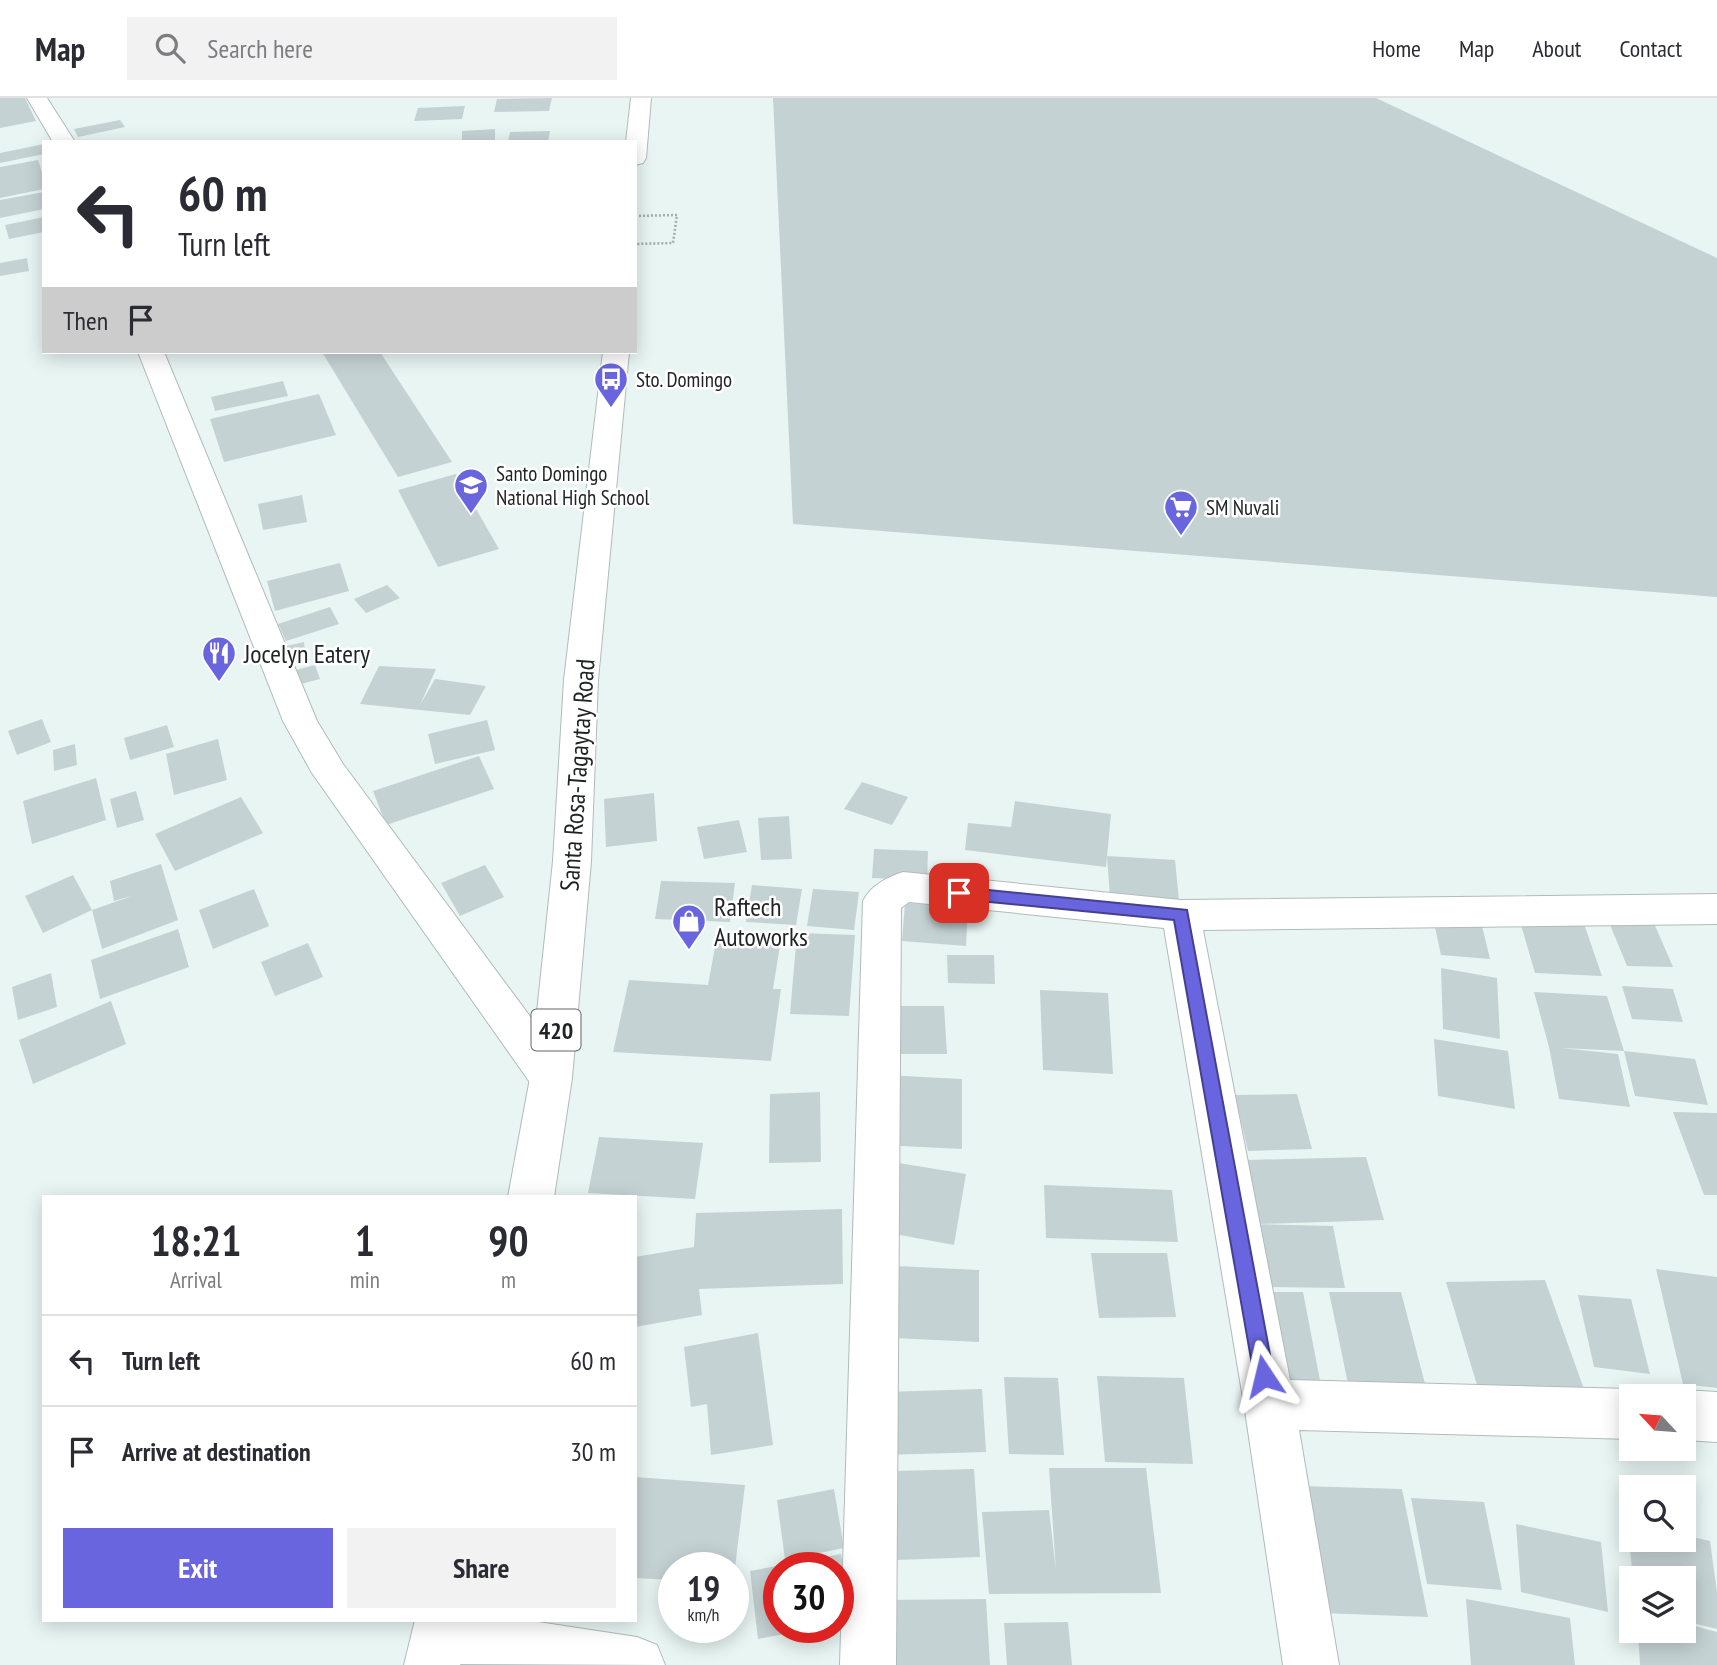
<!DOCTYPE html>
<html lang="en">
<head>
<meta charset="utf-8">
<style>
  :root { --surface:#fff; --page:#f2f2f3; --text:#2b2b33; --muted:#7c7c81; --line:#e1e1e2; --accent:#6865de }
  body { margin:0; font-family:"PT Sans Narrow",sans-serif; background:var(--page); color:var(--text); height:100vh; display:flex; flex-direction:column; font-size:26px; white-space:nowrap }
  * { box-sizing:border-box; margin:0 }
  p { font-size:23px; color:var(--muted) }
  .icon { flex:none; width:38px; height:38px; fill:none; stroke:currentColor; stroke-width:2; stroke-linecap:round; stroke-linejoin:round }
  .map { position:relative; flex:1; overflow:hidden }
  .drawer { position:absolute; left:42px; top:1097px; width:595px; height:427px; display:flex; flex-direction:column; background:var(--surface); border-radius:0px; box-shadow:0 4px 18px #0003 }
  .drawer>* { flex:none }
  .banner { position:absolute; left:42px; top:42px; width:595px; height:214px; border-radius:0px; box-shadow:0 4px 18px #0003; background:#fff; color:var(--text); overflow:hidden }
  .needle { width:46px; rotate:296deg }
  .fabs { position:absolute; left:1619px; top:1286px; display:grid; gap:14px }
  .fabs a { display:grid; place-items:center; width:77px; height:77px; border-radius:0px; background:var(--surface); box-shadow:0 4px 18px #0003; font-size:35px }
  .speed { position:absolute; left:658px; top:1454px; display:flex; gap:14px; font-size:35px; font-weight:700; text-align:center }
  .speed>* { display:grid; place-content:center; width:91px; height:91px; border-radius:50%; background:var(--surface); box-shadow:0 4px 18px #0003; line-height:1 }
  .speed small { font-size:18px; font-weight:400 }
  .speed .limit { border:10px solid #d22; background:#fff; color:#111 }
  .pin { position:absolute; display:grid; place-items:center; width:60px; height:60px; color:#fff; margin:-30px; border-radius:14px; box-shadow:0 4px 10px #0006 }
  .me { position:absolute; width:77px; margin:-38px; rotate:350deg; stroke-linejoin:round; filter:drop-shadow(0 0 5px #0008) }
  .turn { display:flex; align-items:center; gap:24px; height:147px; padding:0 21px; font-size:32px }
  .turn .icon { width:91px; height:91px; stroke-width:2.5 }
  .turn b { display:block; font-size:49px; line-height:60px }
  .then { display:flex; align-items:center; height:66px; padding:0 21px; background:#0003; gap:14px; font-size:26px }
  .eta { display:flex; justify-content:space-evenly; align-items:center; height:119px; text-align:center }
  .eta b { font-size:42px; font-weight:700; line-height:49px }
  .primary-button { display:flex; gap:14px; margin-top:auto; padding:14px 21px }
  .primary-button a { flex:1; height:80px; border-radius:0px; background:var(--accent); color:#fff; font-size:28px; font-weight:700; line-height:80px; text-align:center }
  .primary-button a+a { background:var(--page); color:var(--text) }
  ul { padding:0; list-style:none }
  li { display:flex; align-items:center; gap:21px; height:91px; padding:0 21px; border-top:2px solid var(--line) }
  li div { flex:1 }
  li b { display:block; font-size:26px }
  li em { font-style:normal }
  header { display:flex; align-items:center; gap:42px; box-sizing:border-box; height:98px; padding:0 35px; background:var(--surface); border-bottom:2px solid var(--line) }
  header strong { font-size:33px }
  nav { display:flex; gap:38px; margin-inline-start:auto; font-size:24px }
  .search { width:490px; height:63px; background:var(--page); display:flex; align-items:center; gap:18px; box-sizing:border-box; padding:0 24px; border-radius:0px; color:var(--muted); font-size:26px }
  .map>svg:first-child { display:block }
  .building { fill:#c5d2d4 }
  .lines { fill:none; stroke-linecap:round; stroke-linejoin:round }
  .minor-casing { stroke:#afbcba; stroke-width:2 }
  .major-casing { stroke:#afbcba; stroke-width:2 }
  .path { stroke:#a3adac; stroke-width:2.5; stroke-dasharray:2 2; stroke-linecap:butt }
  .minor { fill:#fff; fill-rule:evenodd }
  .major { fill:#fff; fill-rule:evenodd }
  .route { fill:#6865de; stroke:#444290; stroke-width:2 }
  .labels { text-anchor:middle; dominant-baseline:central; stroke-width:5; stroke-linejoin:round; paint-order:stroke }
  .far-poi-label { font-size:21px; fill:#1f2323; stroke:#fff; text-anchor:start }
  .shield { fill:#fff; stroke:#626565; stroke-width:2 }
  .shield-label { font-size:24px; font-weight:bold; fill:#1f2323 }
  .poi-label { font-size:26px; fill:#1f2323; stroke:#fff; text-anchor:start }
  .street-label { font-size:26px; fill:#1f2323; stroke:#fff }
</style>
</head>
<body>
<header>
<strong>Map</strong>
<div class="search"><svg class="icon" aria-label="search" viewBox="0 0 24 24"><circle cx="10" cy="10" r="6"/><path d="M15 15l6 6"/></svg>Search here</div>
<nav><a>Home</a><a>Map</a><a>About</a><a>Contact</a></nav>
</header>
<div class="map">
<svg width="1717" height="1567" viewBox="0 0 1717 1567">
  <rect width="100%" height="100%" fill="#e8f5f3"/>
  <path class="building" d="M0,0h25l11,23 -36,7z
    M552,0l-3,13 -55,1 3,-13z
    M773,0h603l341,160v339l-924,-73z
    M465,8l-3,13 -48,2 4,-13z
    M120,22l5,7 -47,10 -4,-8z
    M495,31v13h-33v-11z
    M550,33l-2,11h-40l2,-10z
    M44,46v10l-44,9v-10z
    M38,62l6,18v11l-44,9v-31z
    M44,94v17l-44,9v-18z
    M44,119v15l-35,7 -4,-14z
    M27,160l2,13 -29,5v-13z
    M322,254h58l72,110 -54,15z
    M283,283l5,15 -73,15 -4,-14z
    M319,296l17,41 -112,27 -14,-43z
    M456,376l43,75 -61,18 -40,-77z
    M302,397l5,27 -44,8 -5,-26z
    M340,465l9,28 -74,20 -8,-30z
    M387,487l13,13 -34,15 -12,-14z
    M330,509l9,17 -53,17 -8,-17z
    M304,544l2,20 -21,4 -3,-19z
    M315,567l5,14 -31,8 -4,-14z
    M379,568l57,3 -16,36 15,-26 51,7 -16,29 -110,-11z
    M42,621l9,23 -34,13 -9,-24z
    M487,622l8,30 -60,14 -7,-30z
    M167,627l7,22 -44,13 -6,-22z
    M218,641l9,41 -53,15 -8,-41z
    M75,646l2,21 -23,6 -1,-21z
    M479,658l15,33 -108,36 -13,-34z
    M96,680l10,42 -74,24 -9,-43z
    M862,684l46,15 -16,28 -48,-16z
    M136,693l8,29 -27,8 -7,-29z
    M654,695l3,48 -51,6 -2,-48z
    M241,699l22,36 -88,38 -20,-37z
    M1015,703l96,13 -5,53 -141,-17 3,-27 43,4z
    M789,718l3,43 -31,1 -3,-42z
    M739,722l8,32 -43,7 -7,-32z
    M874,751l54,2 -1,29 -55,-2z
    M1107,758l68,4 4,40 -69,-3z
    M161,766l17,56 -76,29 -10,-39 40,-14 -18,5 -4,-20z
    M485,767l19,32 -44,19 -19,-33z
    M73,777l19,35 -49,23 -18,-37z
    M661,783l74,2 -5,39 -75,-3z
    M752,787l50,4 -6,36 -50,-3z
    M254,791l15,37 -56,23 -14,-39z
    M813,791l46,3 -5,38 -47,-4z
    M905,805l63,4 -2,39 -64,-5z
    M1433,820l48,4 9,37 -49,-4z
    M1519,820l64,3 19,55 -67,-3z
    M1608,822l45,1 20,46 -46,-1z
    M178,831l11,38 -89,32 -9,-39z
    M797,835l58,2 -6,81 -59,-2z
    M717,838l64,3 -8,50h8l-10,72 -158,-9 16,-72 79,5z
    M308,845l15,34 -48,19 -14,-34z
    M947,857h47l1,29 -47,-1z
    M1441,870l56,10 3,61 -57,-10z
    M51,875l6,34 -39,13 -6,-33z
    M1622,888l51,3 10,33 -51,-3z
    M1040,892l68,3 5,81 -70,-4z
    M1534,894l73,4 17,55 -63,-3 57,6 12,53 -71,-8 -10,-52z
    M111,903l15,43 -93,40 -14,-44z
    M881,908h63l3,48h-65z
    M1434,941l74,12 7,58 -77,-13z
    M1624,953l71,8 13,46 -73,-9z
    M884,977l78,4v70l-81,-4z
    M820,994l1,70 -52,1 1,-69z
    M1297,996l15,55 -64,2 -13,-56z
    M1673,1014l44,1v82h-13z
    M599,1039l104,6 -8,56 -107,-6z
    M1366,1059l18,63 -125,4 -14,-64z
    M899,1065l67,11 -12,71 -70,-13z
    M1044,1087l128,5 6,52 -132,-4z
    M842,1111l1,75 -144,5 3,26 -67,12v-70l59,-10 2,-34z
    M1253,1126l80,2 12,62 -82,-1z
    M1091,1155h76l9,64 -77,1z
    M896,1168l83,4v72l-86,-4z
    M1656,1171l61,8v111l-34,-4z
    M1545,1182l40,112 -105,3 -34,-113z
    M1273,1194h30l20,104 -33,-1z
    M1329,1194h72l24,92h-77z
    M1578,1197l53,4 19,75 -56,-7z
    M758,1235l15,112 -62,10 -4,-51 -16,3 -7,-60z
    M1097,1278l87,2 9,86 -88,-2z
    M1004,1279l54,1 6,77 -55,-1z
    M982,1291l4,63 -102,3 -2,-63z
    M1049,1370h97l15,125 -172,1 -7,-82 67,-2 7,61z
    M974,1371l6,88 -84,3 -2,-89z
    M635,1379l110,8 -10,83h-61v12l-39,-2z
    M1300,1388l102,3 26,128 -107,-4z
    M834,1391l10,59 -59,12 -8,-60z
    M1411,1400l73,4 18,88 -75,-6z
    M1516,1426l85,18 7,70 -87,-20z
    M1684,1437l26,6 7,51v37l-33,-8v-43h-51l-4,-38h55z
    M841,1456l11,66 -14,3v-55h-59v60l31,1 -52,10 -8,-68z
    M986,1501l4,66h-101l-3,-65z
    M1466,1501l104,19 5,47h-104z
    M1068,1524l4,43h-65l-3,-42z
    M1684,1525l33,9v33h-77l-2,-34h46z"/>
  <g class="lines">
    <g class="minor-casing">
      <path id="minor" d="M27,0h20l28,44h-22z
        M138,254h26l153,369 26,43 223,301 6,13 -6,13 -15,5 -15,-5 -224,-318 -29,-52z
        M903,774l278,28 536,-6v30l-514,6 87,450 341,9 18,7h-18v43l-332,-9 40,235h-56l-39,-261 -80,-476 -255,-26 -8,6 -5,757h-56l23,-764c8,-16 23,-23 40,-29z
        M1684,1292l33,2v50l-33,-2v-44h-16z
        M419,1522h106l112,17 20,8 8,20 -225,-1 -20,-8 -8,-20z"/>
    </g>
    <g class="major-casing">
      <path id="major" d="M631,0h20l-5,60 -3,5 -8,2v-23h-9z
        M603,254h26l-31,328 -7,181 -19,217 -18,119h-46l22,-119 23,-217 11,-181z
        M415,1522h56l-11,45h-56z"/>
    </g>
    <path class="path" d="M635,118l42,-1 -4,28 -38,1"/>
    <use href="#minor" class="minor"/>
    <use href="#major" class="major"/>
  </g>
  <path class="route" d="M959,789l228,23 87,466 -3,7 -7,3 -7,-3 -3,-7 -80,-456 -215,-21 -8,-6z"/>
  <defs>
    <g id="bus-pin" transform="scale(1.75)"><path d="M0 17L-7.5 6A9.5 9.5 0 1 1 7.5 6Z" fill="#6865de" stroke="#fff"/><path d="M-5-6H5V4H4V6H2V4H-2V6H-4V4H-5ZM-3.5-4V0h7V-4ZM-3.5 1.2v1.5H-2V1.2ZM2 1.2v1.5H3.5V1.2Z" fill="#fff"/></g>
    <g id="school-pin" transform="scale(1.75)"><path d="M0 17L-7.5 6A9.5 9.5 0 1 1 7.5 6Z" fill="#6865de" stroke="#fff"/><path d="M0-5L7-2L0 1L-7-2ZM-4 1L0 2.5L4 1V4Q0 6-4 4Z" fill="#fff"/></g>
    <g id="supermarket-pin" transform="scale(1.75)"><path d="M0 17L-7.5 6A9.5 9.5 0 1 1 7.5 6Z" fill="#6865de" stroke="#fff"/><path d="M-6-5.5h2.5l.6 2H6L4.5 2H-2.5L-4.4-4H-6ZM-1.5 3.2a1.3 1.3 0 1 0 .1 0ZM3 3.2a1.3 1.3 0 1 0 .1 0Z" fill="#fff"/></g>
    <g id="restaurant-pin" transform="scale(1.75)"><path d="M0 17L-7.5 6A9.5 9.5 0 1 1 7.5 6Z" fill="#6865de" stroke="#fff"/><path d="M-5-6h1v4h1v-4h1v4h1v-4h1v5L-1.5 .5V6h-2V.5L-5-1ZM5-6V6H3V1.5H1.5Q1.5-4 5-6Z" fill="#fff"/></g>
    <g id="shop-pin" transform="scale(1.75)"><path d="M0 17L-7.5 6A9.5 9.5 0 1 1 7.5 6Z" fill="#6865de" stroke="#fff"/><path d="M-5-2.5h2.3a2.7 3.5 0 0 1 5.4 0H5L5.5 6h-11ZM-1.5-2.5h3a1.5 2.3 0 0 0-3 0Z" fill="#fff"/></g>
  </defs>
  <g fill-rule="evenodd">
    <use href="#bus-pin" x="611" y="281"/>
    <use href="#school-pin" x="471" y="387"/>
    <use href="#supermarket-pin" x="1181" y="409"/>
    <use href="#restaurant-pin" x="219" y="555"/>
    <use href="#shop-pin" x="689" y="823"/>
  </g>
  <g class="labels">
    <g class="far-poi-label">
      <text x="636" y="281">Sto. Domingo</text>
      <text x="496" y="375">Santo Domingo<tspan x="496" dy="24">National High School</tspan></text>
      <text x="1206" y="409">SM Nuvali</text>
    </g>
    <rect class="shield" x="531.5" y="911.5" width="49" height="41" rx="5"/>
    <g class="shield-label">
      <text x="556" y="932">420</text>
    </g>
    <g class="poi-label">
      <text x="244" y="555">Jocelyn Eatery</text>
      <text x="714" y="808">Raftech<tspan x="714" dy="30">Autoworks</tspan></text>
    </g>
    <g class="street-label">
      <text transform="translate(577 677) rotate(-86)">Santa Rosa-Tagaytay Road</text>
    </g>
  </g>
</svg>
<div class="fabs">
<a><svg class="needle" viewBox="-14 -14 28 28"><path d="M0-13l5 13h-10z" fill="#e53935"/><path d="M0 13l5-13h-10z" fill="#7c7c81"/></svg></a>
<a><svg class="icon" aria-label="search" viewBox="0 0 24 24"><circle cx="10" cy="10" r="6"/><path d="M15 15l6 6"/></svg></a>
<a><svg class="icon" aria-label="layers" viewBox="0 0 24 24"><path d="M12 4l9 5-9 5-9-5zM3 14l9 5 9-5"/></svg></a>
</div>
<div class="speed"><div>19<small>km/h</small></div><div class="limit">30</div></div>
<div class="pin" style="left:959px;top:795px;background:#d93025"><svg class="icon" aria-label="arrive" viewBox="0 0 24 24"><path d="M6 21V4h12l-3 4 3 4H6"/></svg></div>
<svg class="me" style="left:1264px;top:1278px" viewBox="-20 -20 40 40"><path d="M0-17L14 15 0 8-14 15z" fill="#6865de" stroke="#fff" stroke-width="4"/></svg>
<div class="banner">
<div class="turn"><svg class="icon" aria-label="left" viewBox="0 0 24 24"><path d="M17 20v-9H6M10 6l-5 5 5 5"/></svg><div><b>60 m</b>Turn left</div></div>
<div class="then">Then<svg class="icon" aria-label="arrive" viewBox="0 0 24 24"><path d="M6 21V4h12l-3 4 3 4H6"/></svg></div>
</div>
<section class="drawer">
<div class="eta">
<div><b>18:21</b><p>Arrival</p></div>
<div><b>1</b><p>min</p></div>
<div><b>90</b><p>m</p></div>
</div>
<ul>
<li><svg class="icon" aria-label="left" viewBox="0 0 24 24"><path d="M17 20v-9H6M10 6l-5 5 5 5"/></svg><div><b>Turn left</b></div><em>60 m</em></li>
<li><svg class="icon" aria-label="arrive" viewBox="0 0 24 24"><path d="M6 21V4h12l-3 4 3 4H6"/></svg><div><b>Arrive at destination</b></div><em>30 m</em></li>
</ul>
<div class="primary-button"><a>Exit</a><a>Share</a></div>
</section>
</div>
</body>
</html>
